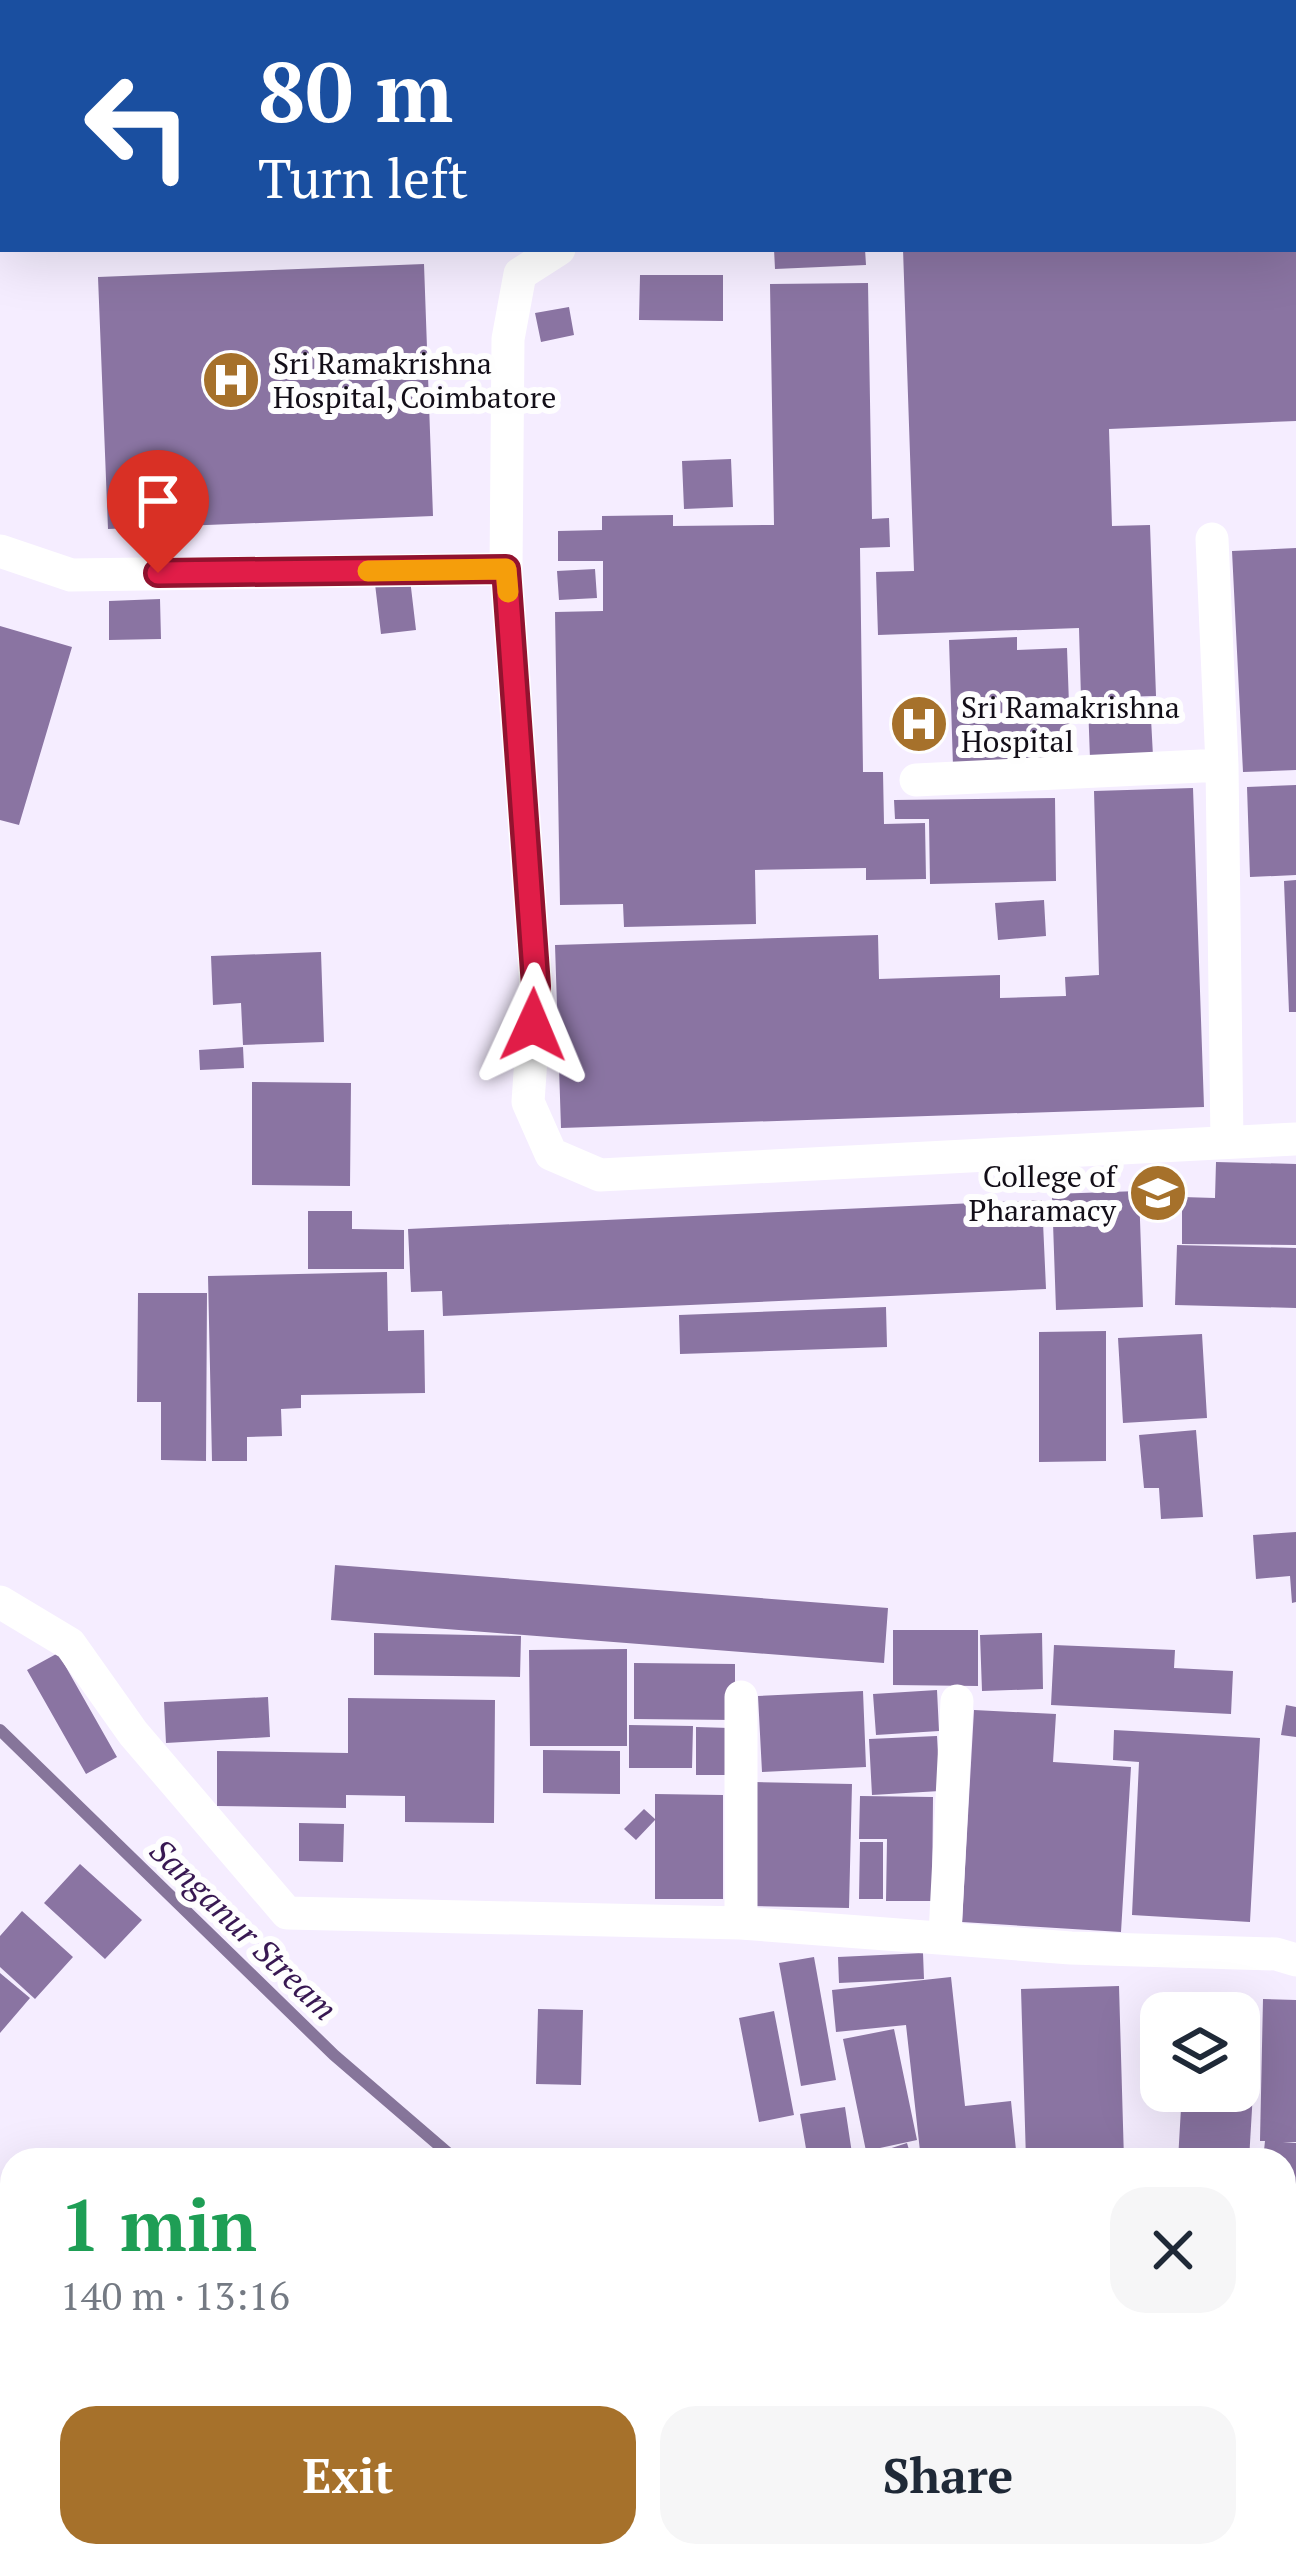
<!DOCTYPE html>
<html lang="en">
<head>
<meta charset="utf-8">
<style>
  :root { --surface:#fff; --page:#f6f6f7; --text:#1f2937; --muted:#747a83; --accent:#a6712b }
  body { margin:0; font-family:"PT Serif",serif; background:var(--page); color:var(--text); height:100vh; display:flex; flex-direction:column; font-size:45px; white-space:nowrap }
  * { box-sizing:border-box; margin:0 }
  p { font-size:39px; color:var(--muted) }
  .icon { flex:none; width:66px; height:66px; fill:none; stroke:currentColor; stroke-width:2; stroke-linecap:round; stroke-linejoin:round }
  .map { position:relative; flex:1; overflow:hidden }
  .drawer { position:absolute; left:0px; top:2148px; width:1296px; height:420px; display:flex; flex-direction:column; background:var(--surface); border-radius:36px 36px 0 0; box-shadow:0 12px 48px #0002 }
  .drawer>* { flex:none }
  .hud { position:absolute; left:0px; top:0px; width:1296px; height:252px; box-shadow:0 12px 48px #0002; background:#1a4fa0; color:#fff; overflow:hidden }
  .tools { position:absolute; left:1140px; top:1992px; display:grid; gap:24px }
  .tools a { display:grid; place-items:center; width:120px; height:120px; border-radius:24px; background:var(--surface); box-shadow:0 12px 48px #0002; font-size:60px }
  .pin { position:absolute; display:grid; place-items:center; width:102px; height:102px; color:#fff; margin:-123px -51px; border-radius:50% 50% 50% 0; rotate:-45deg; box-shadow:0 0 12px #0007 }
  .pin .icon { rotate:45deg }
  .me { position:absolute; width:132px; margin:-66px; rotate:1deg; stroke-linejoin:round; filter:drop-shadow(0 0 9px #0008) }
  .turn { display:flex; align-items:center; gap:42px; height:252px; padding:0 60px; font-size:54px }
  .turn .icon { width:156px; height:156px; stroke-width:2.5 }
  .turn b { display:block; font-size:84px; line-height:102px }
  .round { display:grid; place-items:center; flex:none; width:126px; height:126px; border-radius:36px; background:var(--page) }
  .headline { display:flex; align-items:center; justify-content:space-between; height:204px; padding:0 60px }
  h1 { font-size:72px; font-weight:800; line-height:90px; color:#1e9e55 }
  .primary-button { display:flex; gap:24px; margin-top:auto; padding:24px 60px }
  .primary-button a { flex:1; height:138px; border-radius:36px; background:var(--accent); color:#fff; font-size:48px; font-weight:800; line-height:138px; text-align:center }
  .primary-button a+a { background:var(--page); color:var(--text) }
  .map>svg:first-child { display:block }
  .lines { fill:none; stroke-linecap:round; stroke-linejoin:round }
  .stream { stroke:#86759a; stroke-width:12 }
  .building { fill:#8a74a2 }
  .minor { stroke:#fff; stroke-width:33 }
  .route-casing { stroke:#92132f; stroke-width:30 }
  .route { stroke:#e11d48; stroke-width:21 }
  .slow { stroke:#f59e0b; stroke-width:21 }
  .labels { text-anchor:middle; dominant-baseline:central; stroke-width:12; stroke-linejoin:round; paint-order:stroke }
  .poi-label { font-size:30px; fill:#130e18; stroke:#fefefe; text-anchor:start }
  .water-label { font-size:33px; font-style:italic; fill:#381852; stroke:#fefefe }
</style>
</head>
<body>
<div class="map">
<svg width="1296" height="2568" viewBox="0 0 1296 2568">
  <rect width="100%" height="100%" fill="#f5edff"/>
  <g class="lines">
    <path class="stream" d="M0,1730l334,325 122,105
      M1284,2499l12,-4"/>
  </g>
  <path class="building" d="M774,249h91l1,16 -91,4z
    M903,249h393v172l-187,8 3,97 38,-1 6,171 -75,2 -2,-70 -201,7 -2,-63 38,-1z
    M424,264l9,252 -325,13 -10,-252z
    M640,275h83v46l-84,-1z
    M868,283l4,236 17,-1 1,29 -30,1 3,224h20l1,52 41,-1 1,56 -60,1v-12l-111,2 1,54 -132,3 -1,-23 -63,1 -5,-293 48,-1v-50h-45v-30l44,-1v-14l71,-1v11l101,-1 -4,-241z
    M569,307l5,28 -33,7 -6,-29z
    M731,459l2,48 -49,2 -2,-48z
    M1296,548v222l-53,2 -11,-221z
    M595,569l2,29 -38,2 -2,-29z
    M410,579l6,51 -35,4 -6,-50z
    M160,599l1,40 -52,1v-39z
    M0,626l72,21 -53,178 -19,-5z
    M1017,637v13l50,-2 4,113 -118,5 -4,-126z
    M1150,700l3,56 -63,3 -2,-56z
    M1296,785v90l-46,2 -3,-90z
    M1193,788l11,319 -643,21 -6,-183 323,-10 1,44 121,-4v23l66,-2 -1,-19 34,-2 -5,-184z
    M1055,798l1,83 -126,3 -1,-65h-34l-1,-19z
    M1296,880v132h-7l-5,-131z
    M1044,900l2,36 -48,4 -3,-37z
    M321,952l3,90 -81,3 -2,-42 -28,2 -2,-49z
    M243,1047l1,21 -44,2 -1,-20z
    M252,1082l99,1 -1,103 -98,-1z
    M1216,1162l80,2v81l-114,-1v-47l33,1z
    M1139,1191l4,116 -87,3 -4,-116z
    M1042,1200l4,89 -603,27 -1,-25 -31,1 -3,-63z
    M308,1211h44v18l52,1v39h-96z
    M1177,1245l119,3v60l-121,-3z
    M387,1272l1,59 36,-1 1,63 -124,2v13l-20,1 1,27 -35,1v24h-35l-4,-185z
    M138,1293h69l-1,168 -45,-1v-58h-24z
    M886,1307l1,40 -207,7 -1,-39z
    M1106,1331v130l-67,1v-130z
    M1202,1334l5,84 -84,5 -5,-85z
    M1196,1430l7,87 -42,2 -2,-31h-15l-5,-53z
    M1296,1532v70l-4,1 -2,-27 -34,3 -3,-44z
    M335,1565l553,43 -4,55 -553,-43z
    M893,1630h85v56l-85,-1z
    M374,1633l147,3 -1,41 -146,-2z
    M1042,1633l1,56 -61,2 -2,-56z
    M1054,1645l121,5 -1,18 59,3 -2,43 -180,-9z
    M627,1649v97h-97l-1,-96z
    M58,1653l59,104 -31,17 -59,-104z
    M634,1663l101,1v56l-101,-1z
    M937,1690l2,41 -63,4 -3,-41z
    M863,1691l3,76 -104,5 -4,-76z
    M268,1697l2,40 -104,6 -2,-41z
    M348,1698l147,2 -1,123 -89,-1v-26l-59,-1v13l-129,-2v-55l131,2z
    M1286,1705l10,2v30l-15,-2z
    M974,1710l82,4 -3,48 78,5 -10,165 -159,-10z
    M629,1725l64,1 -1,42h-63z
    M696,1727l34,1v47h-34z
    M1114,1730l146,8 -10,184 -118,-7 7,-153 -26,-2z
    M937,1736l3,55 -68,4 -3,-56z
    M543,1750l77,1v43l-77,-1z
    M754,1782l98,2 -3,124 -98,-2z
    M655,1794l68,1v104h-68v-79l-19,20 -12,-11 20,-20 11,10z
    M860,1796l73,1 -1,104h-46l1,-62h-28z
    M299,1823l45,1 -1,38 -44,-1z
    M860,1842h23v57h-24z
    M80,1864l62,56 -37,39 -61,-56z
    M22,1911l51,46 -38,42 -35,-32v-31z
    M923,1953l1,26 -85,4 -1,-26z
    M814,1957l22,123 -35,6 -22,-123z
    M0,1973l30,25 -30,35z
    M951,1977l14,129 46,-5 6,59h-96l-15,-135 -70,7 -4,-42z
    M1119,1986l5,174h-98l-5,-171z
    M1263,1999l33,1v142h-13l13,1v101l-12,-1v-83h-21l2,-19h-5z
    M538,2009l45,1 -2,75 -45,-1z
    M774,2011l20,104 -35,7 -20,-104z
    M894,2029l23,111 -51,11 -23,-112z
    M1239,2040l17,1 -7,119h-71l4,-69h57z
    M845,2107l8,53h-45l-8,-46z
    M907,2143l5,17h-43l-2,-4z
    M1284,2283l12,1v82h-12z
    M0,2403l12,9v53l-12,17z
    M12,2501v55h301l22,12h-335v-45z
    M470,2556h62l-4,12h-27z
    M745,2556h37l1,11 -38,1z
    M785,2556h57l-1,12h-56z"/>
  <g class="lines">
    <path class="minor" d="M559,249l-39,25 -12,65 -2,230 30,417 -8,116 23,52 49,21 696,-36
      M1212,539l10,226 5,377
      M0,551l71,24 435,-6
      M916,780l306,-15
      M0,1602l70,42 63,89 154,180 454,10 330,25 205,6 20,6
      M741,1923v-226
      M945,1935l12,-234
      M0,2207l12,11
      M373,2556l13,12"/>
  </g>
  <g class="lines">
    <g class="route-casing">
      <path id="route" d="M158,573l348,-4 30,417 -3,39"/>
    </g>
    <use href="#route" class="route"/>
    <path class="slow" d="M368,571l138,-2 2,23"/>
  </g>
  <defs>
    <g id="hospital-disc" transform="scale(3)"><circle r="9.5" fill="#a6712b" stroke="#fefefe"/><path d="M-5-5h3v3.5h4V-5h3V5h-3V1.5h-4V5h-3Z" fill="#fff"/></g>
    <g id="school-disc" transform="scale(3)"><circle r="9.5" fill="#a6712b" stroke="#fefefe"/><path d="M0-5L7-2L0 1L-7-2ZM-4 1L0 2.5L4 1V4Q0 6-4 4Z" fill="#fff"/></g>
  </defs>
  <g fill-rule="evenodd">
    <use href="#hospital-disc" x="231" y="380"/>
    <use href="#hospital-disc" x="919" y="724"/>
    <use href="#school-disc" x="1158" y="1193"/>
  </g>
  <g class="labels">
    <g class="poi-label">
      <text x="273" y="363">Sri Ramakrishna<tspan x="273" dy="34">Hospital, Coimbatore</tspan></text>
      <text x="961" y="707">Sri Ramakrishna<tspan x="961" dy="34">Hospital</tspan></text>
      <text x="1116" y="1176" text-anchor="end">College of<tspan x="1116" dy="34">Pharamacy</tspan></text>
    </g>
    <g class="water-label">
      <text transform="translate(244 1929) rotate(44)">Sanganur Stream</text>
    </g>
  </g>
</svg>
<div class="tools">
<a><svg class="icon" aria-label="layers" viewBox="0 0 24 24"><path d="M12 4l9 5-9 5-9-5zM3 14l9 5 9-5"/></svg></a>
</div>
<div class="pin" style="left:158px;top:573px;background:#d93025"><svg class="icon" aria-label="arrive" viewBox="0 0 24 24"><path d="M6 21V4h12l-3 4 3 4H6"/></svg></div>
<svg class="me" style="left:533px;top:1025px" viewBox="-20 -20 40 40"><path d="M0-17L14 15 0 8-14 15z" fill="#e11d48" stroke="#fff" stroke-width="4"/></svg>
<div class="hud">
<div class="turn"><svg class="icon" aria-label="left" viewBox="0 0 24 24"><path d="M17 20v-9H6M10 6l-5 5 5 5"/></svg><div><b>80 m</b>Turn left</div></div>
</div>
<section class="drawer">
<div class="headline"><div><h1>1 min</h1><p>140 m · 13:16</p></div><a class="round"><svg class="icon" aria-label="close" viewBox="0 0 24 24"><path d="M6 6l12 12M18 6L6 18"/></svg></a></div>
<div class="primary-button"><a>Exit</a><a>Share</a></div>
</section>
</div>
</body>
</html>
